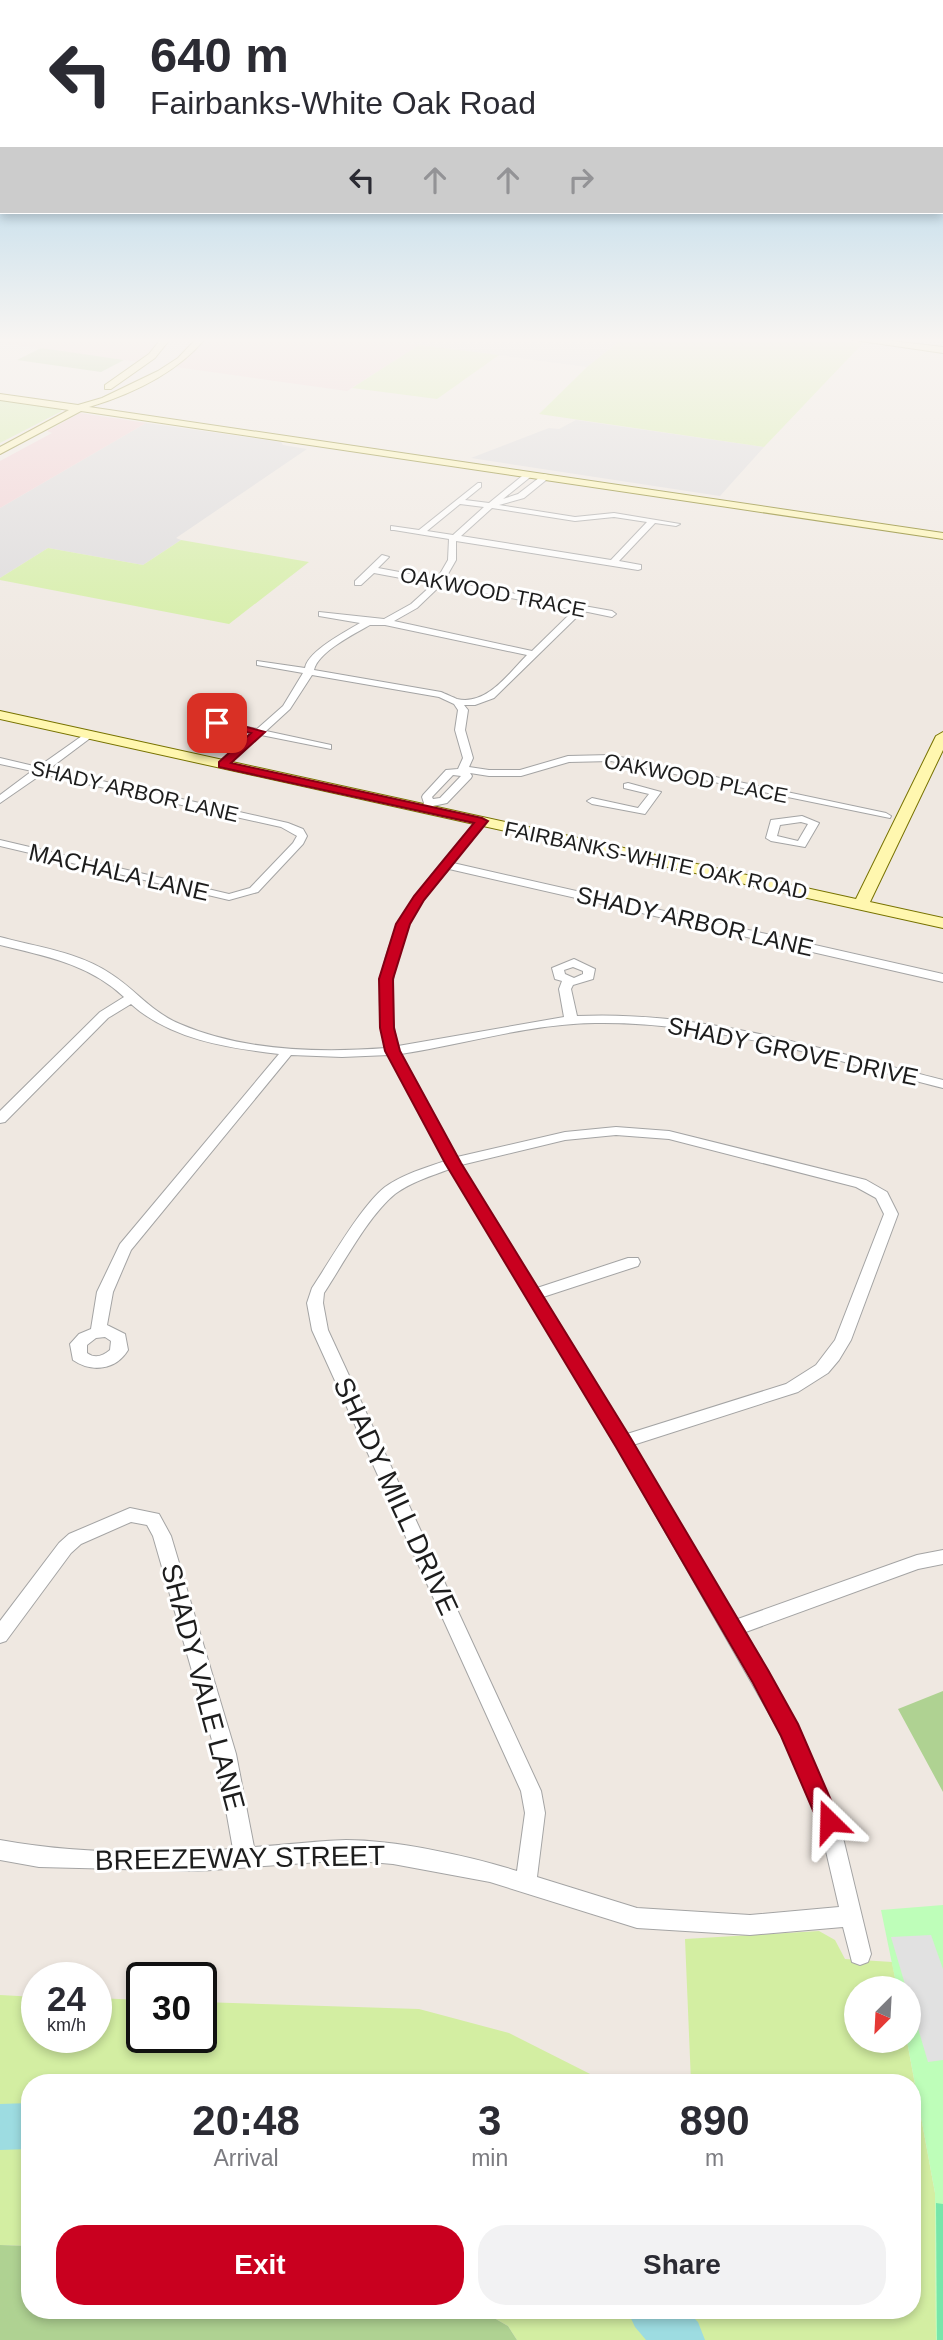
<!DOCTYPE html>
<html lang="en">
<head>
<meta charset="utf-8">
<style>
  :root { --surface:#fff; --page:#f2f2f3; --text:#2b2b33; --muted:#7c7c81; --accent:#c9001f }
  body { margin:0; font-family:Helvetica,sans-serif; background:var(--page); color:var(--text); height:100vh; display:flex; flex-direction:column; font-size:26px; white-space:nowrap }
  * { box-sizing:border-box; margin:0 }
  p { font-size:23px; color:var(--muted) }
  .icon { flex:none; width:38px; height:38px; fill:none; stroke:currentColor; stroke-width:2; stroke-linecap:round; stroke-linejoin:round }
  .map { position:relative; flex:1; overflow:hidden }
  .panel { position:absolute; left:21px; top:2074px; width:900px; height:245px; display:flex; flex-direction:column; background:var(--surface); border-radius:28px; box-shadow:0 4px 10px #0003 }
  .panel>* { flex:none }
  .guide { position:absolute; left:0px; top:0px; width:943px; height:214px; box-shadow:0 4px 10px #0003; background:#fff; color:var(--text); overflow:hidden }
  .needle { width:46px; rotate:204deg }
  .tools { position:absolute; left:844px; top:1976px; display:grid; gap:14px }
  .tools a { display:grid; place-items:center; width:77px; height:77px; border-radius:50%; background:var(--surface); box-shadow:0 4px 10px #0003; font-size:35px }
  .speed { position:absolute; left:21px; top:1962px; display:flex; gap:14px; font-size:35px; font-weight:700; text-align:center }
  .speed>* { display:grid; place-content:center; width:91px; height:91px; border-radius:50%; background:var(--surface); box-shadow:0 4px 10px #0003; line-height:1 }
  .speed small { font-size:18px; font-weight:400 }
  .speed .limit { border:4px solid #111; border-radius:10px; background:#fff; color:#111 }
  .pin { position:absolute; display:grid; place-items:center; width:60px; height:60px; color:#fff; margin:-30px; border-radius:14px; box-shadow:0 4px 10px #0006 }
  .me { position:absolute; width:77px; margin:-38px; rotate:338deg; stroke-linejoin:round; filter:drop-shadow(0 0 5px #0008) }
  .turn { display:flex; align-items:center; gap:24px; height:147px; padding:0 35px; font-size:32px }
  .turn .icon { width:91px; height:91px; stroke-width:2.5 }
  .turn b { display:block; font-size:49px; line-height:60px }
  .lanes { display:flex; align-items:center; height:66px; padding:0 35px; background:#0003; justify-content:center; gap:35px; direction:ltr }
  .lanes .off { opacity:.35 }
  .eta { display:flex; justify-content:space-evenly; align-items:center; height:119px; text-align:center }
  .eta b { font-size:42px; font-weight:700; line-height:49px }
  .action { display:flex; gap:14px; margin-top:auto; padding:14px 35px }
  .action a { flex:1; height:80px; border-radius:28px; background:var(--accent); color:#fff; font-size:28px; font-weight:700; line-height:80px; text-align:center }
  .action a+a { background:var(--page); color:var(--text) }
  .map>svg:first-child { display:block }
  .residential { fill:#dbd9da }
  .commercial { fill:#f2ced2 }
  .grass { fill:#d3eea2 }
  .forest { fill:#afd292 }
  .park { fill:#befeb9 }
  .pitch { fill:#77e6aa }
  .parking { fill:#e1e1e1 }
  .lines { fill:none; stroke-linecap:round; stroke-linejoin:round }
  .river { fill:#9ddce1; fill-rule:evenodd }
  .street-casing { stroke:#a4a4a4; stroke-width:2 }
  .secondary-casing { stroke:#777200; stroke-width:2 }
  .street { fill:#fff; fill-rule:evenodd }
  .secondary { fill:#fff7af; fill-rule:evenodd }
  .route { fill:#c9001f; stroke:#830014; stroke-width:2 }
  .labels { text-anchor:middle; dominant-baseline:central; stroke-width:6; stroke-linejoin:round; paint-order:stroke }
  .far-street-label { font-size:21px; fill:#1d1d1d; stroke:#fff }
  .street-label { font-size:24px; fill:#1d1d1d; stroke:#fff }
  .near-street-label { font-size:28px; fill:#1d1d1d; stroke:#fff }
</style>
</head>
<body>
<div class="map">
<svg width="943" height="2340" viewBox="0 0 943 2340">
  <rect width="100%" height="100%" fill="#efe8e1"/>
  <path class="residential" d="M375,339h247l-35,28z
    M576,420l188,27 -44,49 -249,-38 78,-30 10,1z
    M146,423l135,19 2,3 24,4 -131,89 5,2 -38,25 -95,-17 -48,30v-70z"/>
  <path class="commercial" d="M0,339h163l-24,23 -139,-19z
    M204,339h171l44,6 -72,46 -171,-24 25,-21z
    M80,413l66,10 -146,85v-47l52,-28 -5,-2z"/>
  <path class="grass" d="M622,339h207l34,4 -99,104 -225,-33 48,-47z
    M419,345l80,10 -62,44 -85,-11z
    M0,400l60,9 2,2 -62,32z
    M181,540l128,22 -80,62 -229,-44v-2l48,-30 95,17z
    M819,1931l16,9 10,19 47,3 5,26h-41v52l51,1 28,152 1,147h-419l-9,-14 -28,-16h432v-228h-221l-6,-143z
    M0,1995l37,2v40h59v-39l46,2v37h59v-35l218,7 90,24 97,49h-576v164l-30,-1z"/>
  <path class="forest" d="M41,348l83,12 -23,12 -84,-12z
    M943,1691v101l-45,-83z
    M0,2245l30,1v64h450l28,16 9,14h-517z"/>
  <path class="park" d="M943,1905v435h-7l-1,-147 -28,-152 1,-53h-11l-16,-78z"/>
  <path class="pitch" d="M936,2203l7,1v136h-6z"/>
  <path class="parking" d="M931,1935l12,34v91l-15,2 -37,-125z"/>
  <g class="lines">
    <path class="river" d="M30,2103v46l-30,1v-46z
      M627,2310h59l12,12 7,18h-59l-11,-13z"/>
    <g class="street-casing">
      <path id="street" d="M527,472l7,2 -31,25 15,-5 26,-20 7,2 -27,22 -25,7 76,12 39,-4 66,11 -4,2 -21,-3 -36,38 22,4v4l-3,1 -182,-29v19l-12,21 168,30 4,3 -4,3 -29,-6 -89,87 -19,7h-11l4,5 -3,20 8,28 -4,9 20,3h31l48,-14 43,-1 275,58 5,3 -1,2 -279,-57 -42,1 -48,14h-32l-19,-3 2,3 -1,2 -24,25 -14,3 -8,5 -5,-3 4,-5 -2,-6 1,-2 23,-25 12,-1 5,-11 -8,-28 3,-20 -4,-6 -15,-7 -127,-22 -22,34 -24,22 65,14v4l-70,-14 -34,31h-8v-4l33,-29 -59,-13v-4l64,13 26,-23 20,-33 -46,-8v-4l48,7c3,-17 40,-36 55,-45l-41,-7v-4l65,7 27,-15 22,-20 -59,-11 -13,12h-6v-4l27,-26 7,2 -11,11 59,11 11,-19 1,-21 -55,-9h-3v-4l28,4 59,-47h3v4l-16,13 24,3zM460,504l24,3 -31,28 -26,-4zM492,508l83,13 39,-4 33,5 -36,38 -150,-24zM441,585l133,25 -42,41 -138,-30 23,-13zM370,625h15l142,30c-18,18 -40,51 -70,44 -5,-2 -11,-5 -16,-7l-127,-22c4,-18 40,-36 56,-45zM453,775l8,1 -21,22 -7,1 -1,-2z
        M89,731l5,3 -1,2 -44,33 239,54 15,6 4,7 -4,8 -45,48 -29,8 -229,-54v-6l229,54 21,-6 43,-45 4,-7 -16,-9 -239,-53 -42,29v-8l32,-24 -32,-7v-6l38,9z
        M628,783l33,9 -16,22 -53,-10 -5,-3 5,-3 46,10 11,-14 -25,-6v-4z
        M802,816l17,7 -14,24 -34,-6 -5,-3 5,-18zM801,822l7,2 -10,17 -21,-5 3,-11z
        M482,818l5,3 -34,42 490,111v8l-494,-113c-14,17 -29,33 -39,53 -19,38 -23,84 -12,124l166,-29 -5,-28 3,-8 -7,-2 -3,-11 22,-9 21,10 -2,10 -20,6 -2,4 6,27c124,-6 247,34 366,64v8c-114,-29 -230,-67 -348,-65 -66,1 -130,21 -194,31l56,103 108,-25 51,-5 53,4 197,49 21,12 11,22 -47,126 -12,20 -11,13 -30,19 -165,53 102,175 182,-65 26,-5v14l-25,5 -175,64 54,92 42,96 32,133 -3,8 -8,3 -8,-3 -9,-35 -93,8 -113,-7 -147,-46 -97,-18 -46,-4 -149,11 -159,-4 -39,-7v-20c76,14 157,14 233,9l-17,-95 -63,-218 -6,-11 -16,-3 -50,22 -10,9 -65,88 -6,2v-22l59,-78 10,-9 61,-26 29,6 12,22 65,218 18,93c30,-2 61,-6 92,-7 49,0 124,16 171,31l8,-58 -4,-22 -209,-461 -5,-27 5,-15c18,-27 49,-82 73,-101 18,-13 40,-19 60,-26l-56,-106 -47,2 -51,-2 -160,195 -18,42 -6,33 18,9 3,16c-12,20 -36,23 -55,10l-3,-16 9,-10 12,-5 6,-37 23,-48 159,-190c-52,-6 -109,-15 -148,-50l-23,14 -103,104 -5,1v-12l100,-99 24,-15c-35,-33 -79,-41 -124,-52v-8c37,10 79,15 111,37 25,16 40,38 69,50 62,27 139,29 206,24 -26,-102 33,-158 92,-229zM573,967l10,4v3l-9,4 -9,-4 -1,-4zM616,1135l53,4 187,48 20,11 8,16 -49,126 -19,25 -30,19 -159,50 -84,-137 95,-31 2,-4 -2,-4h-10l-91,30 -76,-123 104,-25zM450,1169l167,278 165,289 37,85 20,86 -89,8 -113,-7 -100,-31 8,-64 -4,-22 -213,-461 -5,-27 1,-10c19,-29 45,-78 71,-99 16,-12 36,-18 55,-25zM105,1337l6,4 -1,9c-7,6 -15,9 -23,3v-8l9,-7z"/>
    </g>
    <g class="secondary-casing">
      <path id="secondary" d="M161,339h9l-15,19 -44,31h-6v-4l44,-31z
        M196,339h9c-30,35 -73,55 -116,68l854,126v6l-862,-128 -81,43v-7l69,-37 -69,-10v-6l78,11 24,-7 56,-27 20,-13z
        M847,339h28l68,8v6z
        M0,711l856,188 80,-163 7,-4v18l-73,152 73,16v10l-943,-209z"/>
    </g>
    <use href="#street" class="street"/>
    <use href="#secondary" class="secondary"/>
  </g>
  <linearGradient id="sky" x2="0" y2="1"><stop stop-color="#8ac4e5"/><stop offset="0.51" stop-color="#f8f5f2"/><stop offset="1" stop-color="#f8f5f2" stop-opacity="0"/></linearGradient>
  <rect width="943" height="667" fill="url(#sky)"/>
  <path class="route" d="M217,719l48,13 -34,31 251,55 6,3 -64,79 -14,24 -17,55 1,49 6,23 61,112 169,274 138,233 30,54 42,97 -3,8 -8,3 -8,-3 -40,-93 -28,-53 -137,-236 -171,-284 -60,-112 -5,-23 -1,-49 17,-55 18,-28 60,-73 -255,-56v-5l32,-29 -38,-8v-5z"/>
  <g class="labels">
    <g class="far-street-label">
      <text transform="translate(493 592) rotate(11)">OAKWOOD TRACE</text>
      <text transform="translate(696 778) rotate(11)">OAKWOOD PLACE</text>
      <text transform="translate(135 791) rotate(13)">SHADY ARBOR LANE</text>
      <text transform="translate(656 860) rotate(12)">FAIRBANKS-WHITE OAK ROAD</text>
    </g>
    <g class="street-label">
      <text transform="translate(119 872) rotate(13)">MACHALA LANE</text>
      <text transform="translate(695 921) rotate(13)">SHADY ARBOR LANE</text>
      <text transform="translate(793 1051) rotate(12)">SHADY GROVE DRIVE</text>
    </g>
    <g class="near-street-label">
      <text transform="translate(396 1496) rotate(65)">SHADY MILL DRIVE</text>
      <text transform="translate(203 1687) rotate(75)">SHADY VALE LANE</text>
      <text transform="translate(240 1858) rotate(-1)">BREEZEWAY STREET</text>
    </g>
  </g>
</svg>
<div class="tools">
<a><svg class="needle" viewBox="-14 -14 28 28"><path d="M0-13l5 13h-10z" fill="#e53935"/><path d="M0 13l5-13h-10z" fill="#7c7c81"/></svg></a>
</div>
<div class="speed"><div>24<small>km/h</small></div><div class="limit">30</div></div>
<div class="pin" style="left:217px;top:723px;background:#d93025"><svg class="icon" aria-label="arrive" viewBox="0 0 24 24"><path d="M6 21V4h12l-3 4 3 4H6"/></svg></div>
<svg class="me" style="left:829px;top:1821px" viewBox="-20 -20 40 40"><path d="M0-17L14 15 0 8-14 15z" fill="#c9001f" stroke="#fff" stroke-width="4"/></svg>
<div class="guide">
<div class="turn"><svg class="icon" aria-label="left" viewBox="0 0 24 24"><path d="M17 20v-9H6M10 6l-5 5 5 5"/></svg><div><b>640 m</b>Fairbanks-White Oak Road</div></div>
<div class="lanes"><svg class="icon" aria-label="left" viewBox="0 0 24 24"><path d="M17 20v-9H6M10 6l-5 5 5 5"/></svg><svg class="icon off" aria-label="ahead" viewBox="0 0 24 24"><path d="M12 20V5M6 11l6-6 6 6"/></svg><svg class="icon off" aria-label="ahead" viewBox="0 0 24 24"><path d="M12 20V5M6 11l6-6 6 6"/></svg><svg class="icon off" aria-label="right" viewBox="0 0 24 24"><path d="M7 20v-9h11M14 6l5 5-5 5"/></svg></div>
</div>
<section class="panel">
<div class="eta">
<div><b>20:48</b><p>Arrival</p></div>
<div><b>3</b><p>min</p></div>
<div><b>890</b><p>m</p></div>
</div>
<div class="action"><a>Exit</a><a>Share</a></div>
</section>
</div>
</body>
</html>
